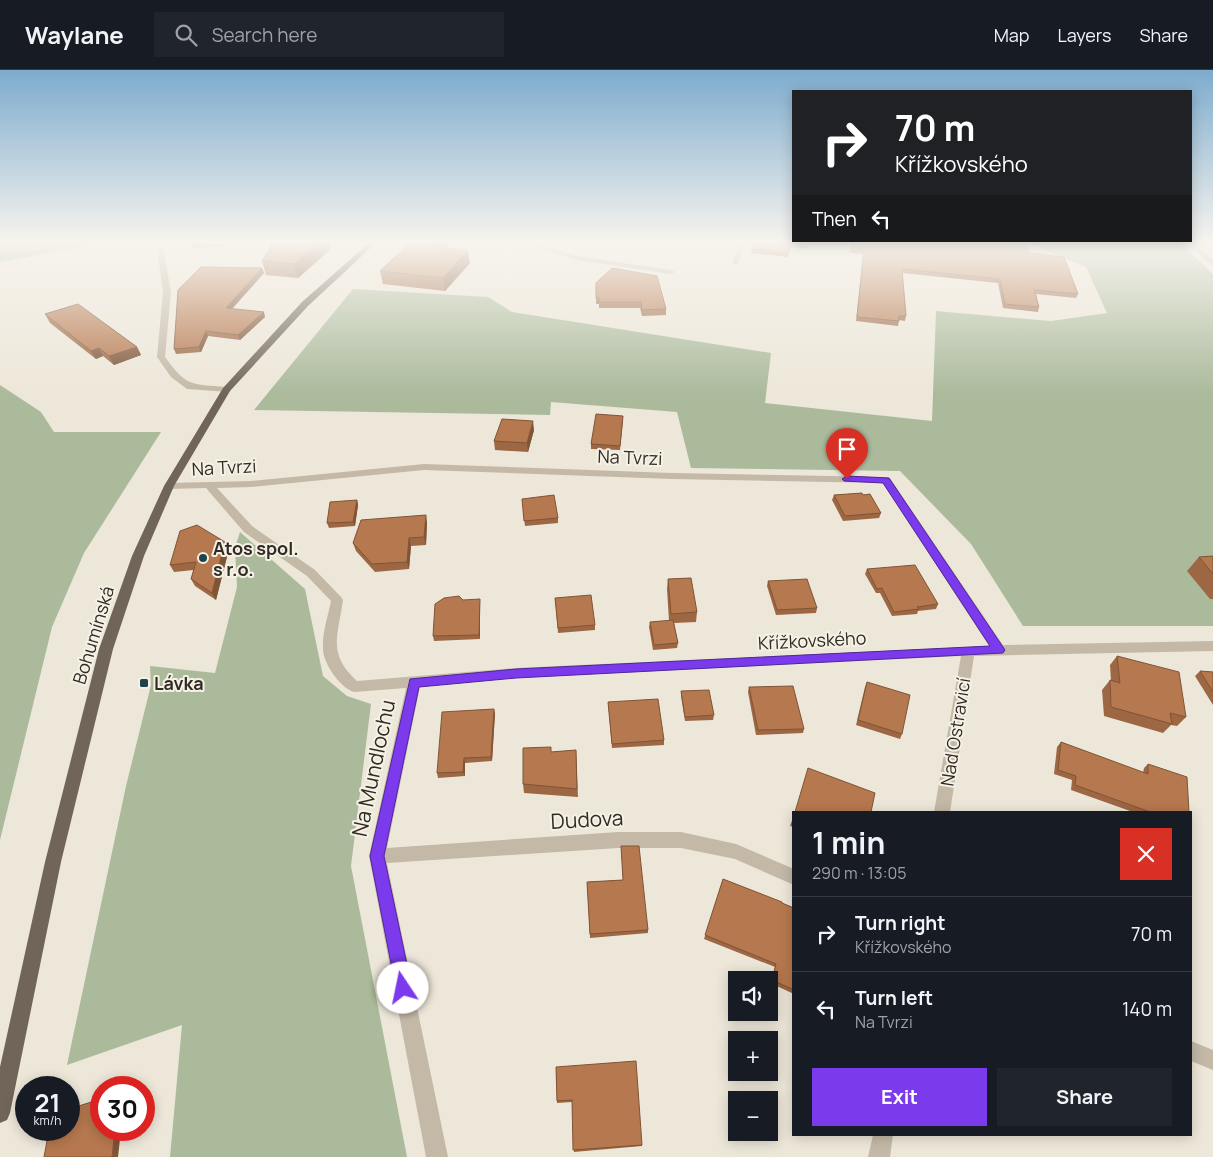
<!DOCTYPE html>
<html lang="en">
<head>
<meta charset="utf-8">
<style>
  :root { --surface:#171b24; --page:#20242c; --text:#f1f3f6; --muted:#9ea1a6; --line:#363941; --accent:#7c3aed }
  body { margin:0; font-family:Manrope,sans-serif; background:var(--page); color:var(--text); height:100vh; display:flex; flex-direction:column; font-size:19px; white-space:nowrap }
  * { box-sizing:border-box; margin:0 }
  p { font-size:16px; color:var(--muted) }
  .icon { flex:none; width:28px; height:28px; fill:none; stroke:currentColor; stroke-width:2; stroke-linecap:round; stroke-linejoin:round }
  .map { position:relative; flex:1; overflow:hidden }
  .drawer { position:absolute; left:792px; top:741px; width:400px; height:325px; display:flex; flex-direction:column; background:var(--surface); border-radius:0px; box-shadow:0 2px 12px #0003 }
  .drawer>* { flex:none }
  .banner { position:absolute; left:792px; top:20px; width:400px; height:152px; border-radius:0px; box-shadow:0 2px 12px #0003; background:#202124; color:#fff; overflow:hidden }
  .fabs { position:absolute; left:728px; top:901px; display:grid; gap:10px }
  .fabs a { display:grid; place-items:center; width:50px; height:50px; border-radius:0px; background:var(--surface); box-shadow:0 2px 12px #0003; font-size:25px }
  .speed { position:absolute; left:15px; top:1006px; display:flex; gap:10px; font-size:25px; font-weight:700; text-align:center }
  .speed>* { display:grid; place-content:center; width:65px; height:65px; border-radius:50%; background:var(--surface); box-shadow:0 2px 12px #0003; line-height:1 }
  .speed small { font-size:12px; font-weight:400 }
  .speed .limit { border:8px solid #d22; background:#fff; color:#111 }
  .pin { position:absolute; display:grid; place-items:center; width:42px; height:42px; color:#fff; margin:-51px -21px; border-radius:50% 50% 50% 0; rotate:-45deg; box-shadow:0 0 5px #0007 }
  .pin .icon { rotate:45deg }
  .me { position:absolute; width:55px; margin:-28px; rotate:349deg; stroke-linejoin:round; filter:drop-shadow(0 0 4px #0008) }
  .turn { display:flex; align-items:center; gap:18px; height:105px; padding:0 20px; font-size:22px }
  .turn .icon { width:65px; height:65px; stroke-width:2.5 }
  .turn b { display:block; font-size:35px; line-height:42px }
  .then { display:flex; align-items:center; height:48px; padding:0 20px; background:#0003; gap:10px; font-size:19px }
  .round { display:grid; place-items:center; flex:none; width:52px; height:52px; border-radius:0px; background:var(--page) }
  .summary { display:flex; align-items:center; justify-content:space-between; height:85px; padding:0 20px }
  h1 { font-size:30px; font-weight:700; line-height:38px }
  .cta { display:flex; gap:10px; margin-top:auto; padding:10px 20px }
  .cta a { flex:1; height:58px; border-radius:0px; background:var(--accent); color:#fff; font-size:20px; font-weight:700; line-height:58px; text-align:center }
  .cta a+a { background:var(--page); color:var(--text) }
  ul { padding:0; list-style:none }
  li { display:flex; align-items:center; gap:15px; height:75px; padding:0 20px; border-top:1px solid var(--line) }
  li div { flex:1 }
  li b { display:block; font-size:19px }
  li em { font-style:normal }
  header { display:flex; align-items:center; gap:30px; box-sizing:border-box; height:70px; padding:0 25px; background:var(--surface); border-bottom:1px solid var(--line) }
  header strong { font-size:24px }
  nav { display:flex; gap:28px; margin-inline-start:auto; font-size:18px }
  .search { width:350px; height:45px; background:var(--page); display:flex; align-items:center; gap:12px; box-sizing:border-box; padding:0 18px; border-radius:0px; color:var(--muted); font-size:19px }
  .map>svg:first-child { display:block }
  .green { fill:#abba9b }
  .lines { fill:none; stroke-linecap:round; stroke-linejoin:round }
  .minor { fill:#c4b9a7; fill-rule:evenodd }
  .major { fill:#716559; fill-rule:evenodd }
  .wall { fill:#9d6743 }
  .shaded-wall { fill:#7f5437 }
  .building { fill:#b6784e; stroke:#7f5437 }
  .route { fill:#7c3aed; stroke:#51269a }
  .poi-dot { fill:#21434d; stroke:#f6f1e5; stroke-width:2 }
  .labels { text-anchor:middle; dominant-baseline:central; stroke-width:4; stroke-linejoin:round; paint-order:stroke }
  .street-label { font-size:18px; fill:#312b26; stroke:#f6f1e5 }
  .poi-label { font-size:18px; font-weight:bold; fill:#312b26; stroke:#f6f1e5; text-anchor:start }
  .near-street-label { font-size:21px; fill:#312b26; stroke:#f6f1e5 }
</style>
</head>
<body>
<header>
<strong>Waylane</strong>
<div class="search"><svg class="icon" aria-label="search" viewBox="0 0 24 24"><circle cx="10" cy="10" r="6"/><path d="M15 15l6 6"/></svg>Search here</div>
<nav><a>Map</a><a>Layers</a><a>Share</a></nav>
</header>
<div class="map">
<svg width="1213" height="1087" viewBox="0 0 1213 1087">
  <rect width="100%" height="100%" fill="#ede7d9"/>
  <path class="green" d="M0,172h108l-108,20z
    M1025,172h154l34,32v352h-190l-52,-82 -71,-73 -209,-3 -14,-56 -126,-10 -1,13 -296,-5 99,-121 135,8 24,15 259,41 -6,50 167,18 4,-110 115,10 56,-8 -21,-46z
    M0,315l41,27 13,20h107l-77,121 -32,74 -52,213z
    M240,462l65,57 18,87 24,20 24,8 -20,162 56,291h-237l12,-132 -115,40 59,-279 25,-101 -1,-19 65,7 22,-86 -2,-39z"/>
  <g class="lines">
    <path class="minor" d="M156,172h6l9,50 -6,65c22,30 26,27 61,30l4,3 -1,2 -42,-3 -16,-12 -14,-20 6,-65z
      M522,172h9l46,14 94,14 4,2 -4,2 -95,-14z
      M740,172h6l-8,22 -6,1z
      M1186,172h7l20,18v6z
      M424,394l248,9 214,4 4,1 113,167 210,-4v10l-239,5 -24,156h-16l27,-156 -445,22 -96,9 -33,161 231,-16h63l55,12 58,25v16l-59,-26 -54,-11h-63l-231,15 61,294h-22l-57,-301 37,-168 -52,4c-14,-4 -31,-29 -31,-43 -1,-16 5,-33 8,-48l-24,-25 -63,-44 -38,-44 -37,1 -5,-3 5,-3 82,-2zM424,400l248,9 211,4 106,163 -473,22 -159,13c-30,-27 -19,-45 -14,-81l-2,-3 -26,-27 -63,-44 -35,-38 34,-1z
      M1191,971l22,9v20l-22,-9z
      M873,1065h20l-3,22h-22z"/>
    <path class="major" d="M370,172h7l-69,64 -78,85 -56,95 -30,70 -31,93 -52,213 -51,251 -3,7 -7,3v-56l45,-205 54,-213 33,-93 32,-70 59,-98 79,-86z"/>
  </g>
  <path class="wall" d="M193,172h33l-4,5 -30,1 -1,-4z
    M411,172h41l-6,6 24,15 -25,28 -62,-7 -3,-13z
    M754,172h55l-2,6 -17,-1 -2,10 -37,-4z
    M851,172h175l3,11 49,41 -2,4 -40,-4 3,13 -1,5 -35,-4 -5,-25 -96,-10 4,43 -1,5 -6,-1 -1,6 -42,-5 7,-67 -13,-1z
    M331,179l-33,29 -32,-3 -4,-14z
    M262,198l2,5 -32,36 33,8 -25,23 -32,-4 -7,16 -25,2 -2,-5z
    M596,213l70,26v6l-24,1 -2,-8h-41v-4h-3z
    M45,244l92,33 4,8 -27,10 -11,-9 -7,3 -46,-36z
    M623,350l-3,30 -29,-1v-5z
    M534,360l-6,22 -33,-2 -1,-9z
    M834,425h29l18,18 -2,5 -36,3 -11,-21z
    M522,429l36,19v5l-33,3z
    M357,430l1,5 -3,21 -26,2 -2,-5z
    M427,452l-1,23 -15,1 -2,23 -34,3 -19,-21 -3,-8z
    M225,472l4,7 -13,51 -21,-14 -4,-7 3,-9 -20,2 -4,-7z
    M1213,486v43h-3l-23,-28 12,-14z
    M867,499l71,35 -2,5 -18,2 -1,3 -25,2 -12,-23h-4l-11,-19z
    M668,509l29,33 -1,10 -22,1 4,20 -1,5 -24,2 -4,-23 1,-5 19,-1 -2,-32z
    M768,511l49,27 -1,5 -40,2 -9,-29z
    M555,528l40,27v5l-37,3z
    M480,534v35l-46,2 -1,-5z
    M1117,586l69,61 -9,9 -6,-1 -8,8 -59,-17 -2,-26 8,-10 1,1 -1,-16z
    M1200,601l13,1v33l-18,-29z
    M867,612l35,52 -2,5 -44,-14 9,-38z
    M749,617l55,42 -1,4 -47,2 -8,-43z
    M681,621l33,24 -1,5 -28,1 -4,-25z
    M608,632l56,38v5l-52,3z
    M495,643l-3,48 -27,2v13l-27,2 -1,-5z
    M1061,672l82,31 1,-5 4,-4 41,48h-56l-62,-22 1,-10 -18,-6 3,-27z
    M576,680l2,47 -54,-4 -1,-9 28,-32z
    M794,745v12l-4,-1z
    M621,776l27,84v3l-58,5 -3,-56 36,-2z
    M723,809l71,29v86l-24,-11 5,-16 -71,-28z
    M556,997l86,78v1l-68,6 -2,-50 -15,1z"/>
  <path class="shaded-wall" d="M222,172h4l-4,5 -1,-4z
    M320,172h9l2,7 -33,29 -4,-14z
    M438,172h14l-17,18 -2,-13z
    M468,180l2,13 -25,28 -2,-13z
    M262,198l2,5 -36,40 -2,-5z
    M264,242l1,5 -25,23 -2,-5z
    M206,261l2,5 -7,16 -2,-5z
    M137,277l4,8 -27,10 -5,-9z
    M99,278l4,8 -7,3 -5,-8z
    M533,351l1,9 -6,22 -1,-9z
    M357,430l1,5 -3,21 -2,-4z
    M426,445l1,7 -1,23 -2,-8z
    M409,468l2,8 -2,23 -2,-7z
    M225,472l4,7 -13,51 -4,-7z
    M480,529v40l-1,-4z
    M494,639l1,4 -3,48 -1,-4z
    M464,688l1,5v13l-2,-4z
    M115,1060h6l-3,27h-6z"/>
  <path class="building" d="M193,172h29l-1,1 -30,1z
    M273,172h47l-26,22 -32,-3z
    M411,172h27l-5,5 35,3 -25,28 -63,-7z
    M754,172h54v2l-17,-1 -3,10 -37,-4z
    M851,172h175l3,11 35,4 14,37 -44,-4 5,17 -34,-3 -5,-25 -98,-10 4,47h-7v5l-42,-4 7,-67 -13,-1z
    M201,197l61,1 -36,40 38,4 -26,23 -32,-4 -7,16 -25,2 4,-59z
    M612,198l45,8 9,33 -24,1 -1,-8h-42v-4h-3v-15z
    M78,234l59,43 -28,9 -10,-8 -8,3 -46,-37z
    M596,344l27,2 -3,30 -29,-2z
    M502,349l31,2 -6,22 -33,-2z
    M862,423l1,2 7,-1 11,19 -36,3 -11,-21z
    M554,425l4,23 -34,3 -2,-22z
    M357,430l-4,22 -26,1 3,-21z
    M426,445l-2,22 -15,1 -2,24 -35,2 -19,-21 8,-23z
    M197,455l28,17 -13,51 -21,-14 5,-17 -26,3 10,-34z
    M1213,486v18l-14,-17z
    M915,495l23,39 -21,3 2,2 -25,3 -12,-24 -5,1 -10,-20z
    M691,508l6,34 -26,2 -3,-35z
    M807,509l10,29 -40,2 -9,-29z
    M591,525l4,30 -37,3 -3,-30z
    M459,526l4,4 17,-1 -1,36 -46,1 2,-32 9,-6z
    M673,550l5,23 -24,2 -4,-23z
    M1117,586l62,16 7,45 -16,-4 2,11 -61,-17 -1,-27 10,3z
    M1200,601l13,1v20z
    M867,612l43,13 -8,39 -44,-14z
    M793,616l11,43 -46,1 -9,-43z
    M709,620l5,25 -29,2 -4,-26z
    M658,629l6,41 -52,4 -4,-42z
    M494,639l-3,48 -27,1 -1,14 -26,1 5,-61z
    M1061,672l87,32v-10l39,13 2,35h-39l-75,-27 1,-9 -18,-6z
    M551,677v5l25,-2 1,39 -54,-5v-36z
    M808,698l67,25 -4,19h-76z
    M621,776h18l9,84 -58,4 -3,-52 36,-2z
    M723,809l59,23v1l12,5v82l-22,-10 4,-16 -71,-29z
    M636,991l6,84 -69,5 -1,-50 -15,1 -1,-34z
    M101,1029v31h14l-3,27h-68l5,-27h20v-21z"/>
  <linearGradient id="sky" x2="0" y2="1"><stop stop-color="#7dabce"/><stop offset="0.53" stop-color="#f7f4ee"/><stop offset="1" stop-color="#f7f4ee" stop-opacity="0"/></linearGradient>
  <rect width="1213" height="324" fill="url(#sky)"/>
  <path class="route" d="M847,406l42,2 114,169 2,3 -2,3 -487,25 -97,9 -35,169 28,132 -3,6 -6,2 -6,-2 -27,-138 40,-177 106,-10 474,-23 -107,-163 -39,-2 -2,-2z"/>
  <g class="poi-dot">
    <circle cx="203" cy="488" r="5"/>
    <rect x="139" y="608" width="10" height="10" rx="2.5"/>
  </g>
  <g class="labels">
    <g class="street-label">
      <text transform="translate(630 387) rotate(2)">Na Tvrzi</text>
      <text transform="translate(224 397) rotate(-3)">Na Tvrzi</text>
      <text transform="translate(93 565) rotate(-73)">Bohumínská</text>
      <text transform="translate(812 570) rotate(-3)">Křížkovského</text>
      <text transform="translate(955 662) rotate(-81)">Nad Ostravicí</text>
    </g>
    <g class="poi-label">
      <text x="213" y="478">Atos spol.<tspan x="213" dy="21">s r.o.</tspan></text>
      <text x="154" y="613">Lávka</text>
    </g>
    <g class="near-street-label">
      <text transform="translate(373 698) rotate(-78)">Na Mundlochu</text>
      <text transform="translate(587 749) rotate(-3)">Dudova</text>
    </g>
  </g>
</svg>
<div class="fabs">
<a><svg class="icon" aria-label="sound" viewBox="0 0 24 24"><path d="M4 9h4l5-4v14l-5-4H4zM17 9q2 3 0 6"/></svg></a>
<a>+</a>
<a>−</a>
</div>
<div class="speed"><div>21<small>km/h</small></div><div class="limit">30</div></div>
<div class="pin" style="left:847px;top:409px;background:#d93025"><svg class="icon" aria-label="arrive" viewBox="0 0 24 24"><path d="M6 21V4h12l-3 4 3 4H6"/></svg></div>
<svg class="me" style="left:403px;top:918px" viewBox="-20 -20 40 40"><circle r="19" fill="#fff"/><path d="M0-13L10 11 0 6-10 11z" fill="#7c3aed"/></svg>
<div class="banner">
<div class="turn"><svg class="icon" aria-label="right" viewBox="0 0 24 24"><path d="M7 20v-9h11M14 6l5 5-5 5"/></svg><div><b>70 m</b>Křížkovského</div></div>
<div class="then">Then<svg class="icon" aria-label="left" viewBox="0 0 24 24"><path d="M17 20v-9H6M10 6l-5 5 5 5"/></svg></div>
</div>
<section class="drawer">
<div class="summary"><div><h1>1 min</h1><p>290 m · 13:05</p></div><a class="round" style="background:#d93025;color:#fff"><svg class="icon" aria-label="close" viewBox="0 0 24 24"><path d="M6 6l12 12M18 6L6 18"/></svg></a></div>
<ul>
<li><svg class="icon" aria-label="right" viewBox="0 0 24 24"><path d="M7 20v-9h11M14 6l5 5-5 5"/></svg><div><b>Turn right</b><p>Křížkovského</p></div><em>70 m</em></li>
<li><svg class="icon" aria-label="left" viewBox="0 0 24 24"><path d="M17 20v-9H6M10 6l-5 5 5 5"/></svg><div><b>Turn left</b><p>Na Tvrzi</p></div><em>140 m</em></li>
</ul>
<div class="cta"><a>Exit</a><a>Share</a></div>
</section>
</div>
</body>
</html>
